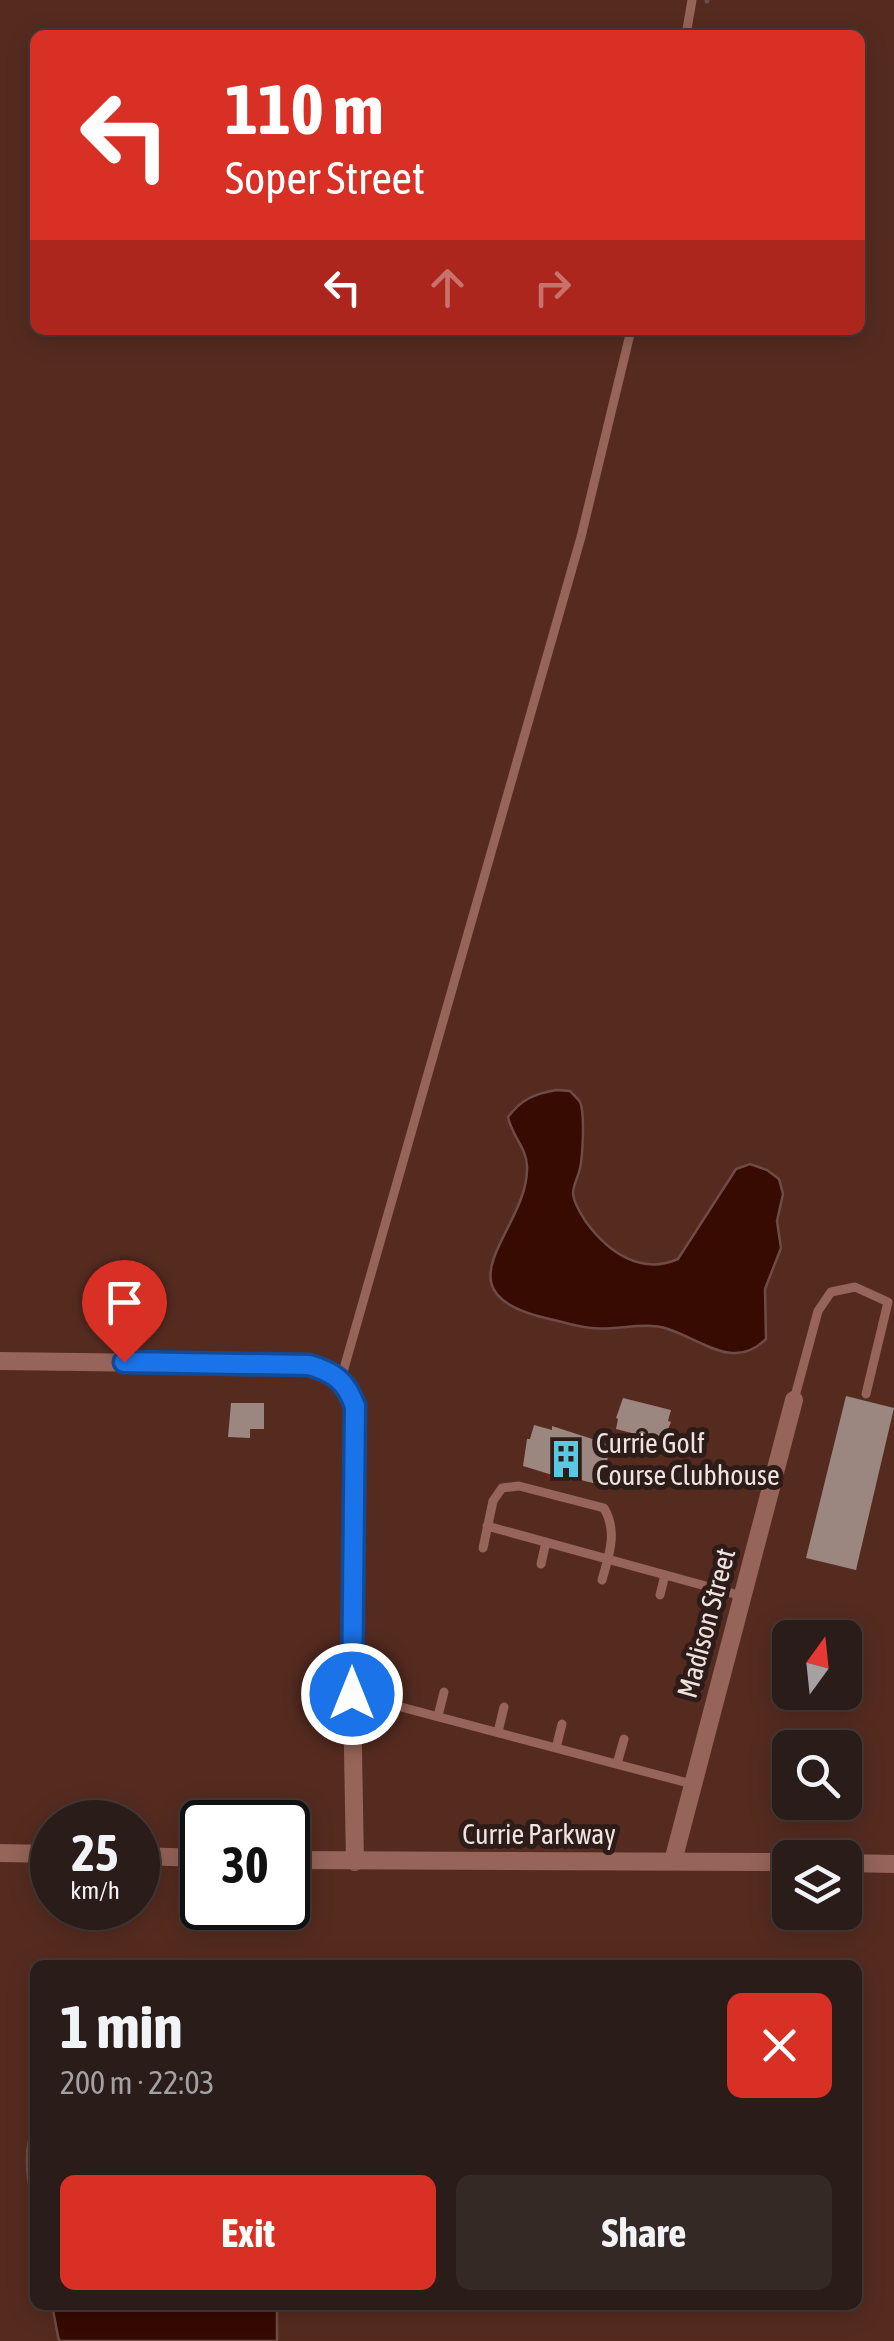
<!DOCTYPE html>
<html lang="en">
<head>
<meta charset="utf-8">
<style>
  :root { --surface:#291c19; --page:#352926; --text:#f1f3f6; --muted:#a5a1a2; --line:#453a38; --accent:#d93025 }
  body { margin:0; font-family:"Asap Condensed",sans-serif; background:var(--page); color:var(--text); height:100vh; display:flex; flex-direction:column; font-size:38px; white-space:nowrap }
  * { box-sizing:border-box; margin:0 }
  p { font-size:32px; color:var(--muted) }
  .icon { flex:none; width:55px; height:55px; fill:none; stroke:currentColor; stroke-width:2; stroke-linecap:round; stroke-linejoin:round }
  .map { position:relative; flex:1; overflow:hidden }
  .panel { position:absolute; left:30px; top:1960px; width:832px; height:350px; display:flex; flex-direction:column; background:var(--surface); border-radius:15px; box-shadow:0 5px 25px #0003,0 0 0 2px var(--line) }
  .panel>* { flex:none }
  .guide { position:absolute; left:30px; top:30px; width:835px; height:305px; border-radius:15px; box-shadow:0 5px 25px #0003,0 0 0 2px var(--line); background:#d93025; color:#fff; overflow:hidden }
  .needle { width:65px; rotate:15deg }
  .controls { position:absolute; left:772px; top:1620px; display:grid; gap:20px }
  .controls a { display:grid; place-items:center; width:90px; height:90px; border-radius:15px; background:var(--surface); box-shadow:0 5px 25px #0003,0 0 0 2px var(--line); font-size:50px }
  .speed { position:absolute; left:30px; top:1800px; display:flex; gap:20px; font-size:50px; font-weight:700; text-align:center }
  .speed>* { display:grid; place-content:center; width:130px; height:130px; border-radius:50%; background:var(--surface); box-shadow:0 5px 25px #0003,0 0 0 2px var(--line); line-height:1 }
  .speed small { font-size:25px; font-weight:400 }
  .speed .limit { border:5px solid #111; border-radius:15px; background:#fff; color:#111 }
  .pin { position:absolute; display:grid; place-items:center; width:85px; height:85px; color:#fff; margin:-102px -42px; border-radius:50% 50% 50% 0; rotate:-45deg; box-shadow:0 0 10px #0007 }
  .pin .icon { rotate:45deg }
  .me { position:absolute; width:110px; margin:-55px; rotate:0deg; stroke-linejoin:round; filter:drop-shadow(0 0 8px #0008) }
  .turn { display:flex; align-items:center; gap:35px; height:210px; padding:0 30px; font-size:45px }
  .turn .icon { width:130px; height:130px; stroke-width:2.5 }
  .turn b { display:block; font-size:70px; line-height:85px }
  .lanes { display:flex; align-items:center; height:95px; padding:0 30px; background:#0003; justify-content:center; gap:50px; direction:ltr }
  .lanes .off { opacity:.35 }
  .round { display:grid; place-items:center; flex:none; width:105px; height:105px; border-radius:15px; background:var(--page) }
  .headline { display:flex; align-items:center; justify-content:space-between; height:170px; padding:0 30px }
  h1 { font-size:60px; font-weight:700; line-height:75px }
  .button { display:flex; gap:20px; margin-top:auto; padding:20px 30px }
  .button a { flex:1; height:115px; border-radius:15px; background:var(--accent); color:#fff; font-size:40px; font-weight:700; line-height:115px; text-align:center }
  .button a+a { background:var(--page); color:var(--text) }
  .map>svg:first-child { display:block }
  .green { fill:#552b20; fill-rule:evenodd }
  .water { fill:#370a02; stroke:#6e4b45; stroke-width:2.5 }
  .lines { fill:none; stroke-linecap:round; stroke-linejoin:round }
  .stream { stroke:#6e4b45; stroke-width:5 }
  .building { fill:#9b8680 }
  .service { stroke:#966458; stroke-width:9 }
  .minor { stroke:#966458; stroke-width:18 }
  .route-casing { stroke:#114b97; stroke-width:25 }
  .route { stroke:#1a73e8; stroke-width:18 }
  .labels { text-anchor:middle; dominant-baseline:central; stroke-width:10; stroke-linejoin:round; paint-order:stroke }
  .poi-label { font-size:28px; fill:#efe3e0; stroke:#2d1c18; text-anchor:start }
  .street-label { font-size:28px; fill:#efe3e0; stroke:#2d1c18 }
</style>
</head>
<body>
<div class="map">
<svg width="894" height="2341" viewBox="0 0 894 2341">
  <rect width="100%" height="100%" fill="#372621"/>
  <path class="green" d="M0,0h894v2341h-894zM35,35h825v295h-825zM790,1638h55v54h-55zM790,1748h55v54h-55zM52,1822h86v86h-86zM202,1822h86v86h-86zM790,1858h55v54h-55zM35,1965h823v340h-823z"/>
  <path class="water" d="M556,1090l14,1c2,2 9,9 10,11 5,11 3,57 -1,70 -2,7 -6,14 -6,22 1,10 8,20 13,28 23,31 55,53 92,37l58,-90 14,-5 17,6 12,9 4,15 -6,27 4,27 -16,41 1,50c-32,32 -64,1 -98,-10 -24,-8 -52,2 -77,-1 -12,-1 -25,-5 -37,-8 -127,-26 -24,-89 -27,-154 0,-17 -16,-32 -19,-49 14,-18 26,-23 48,-27z
    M35,2123v94c-6,-32 -15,-64 0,-94z
    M52,2305h225v36h-218z"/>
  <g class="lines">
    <path class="stream" d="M707,1v-1"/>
  </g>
  <path class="building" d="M846,1396l48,12 -38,162 -50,-12z
    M623,1398l48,12 -3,11 3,1 -8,19 -47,-12 2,-10 -2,-1z
    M231,1403h33v26h-14v9l-22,-1z
    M534,1425l18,5v-4l59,19 -10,40 -28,-7 -1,3 -49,-15 4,-27h3z"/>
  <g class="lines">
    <path class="service" d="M686,35l6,-35
      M341,1379l240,-842 50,-207
      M794,1400l24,-89 13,-19 24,-5 33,15 -22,92
      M487,1526l255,70
      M483,1548l10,-47 9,-13 17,-2 85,22c14,24 5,47 -2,72
      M541,1564l5,-22
      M660,1595l5,-20
      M352,1694l340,90
      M438,1716l6,-24
      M498,1732l6,-25
      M556,1748l6,-24
      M617,1764l7,-25"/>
    <path class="minor" d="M0,1361l309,4c25,7 37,16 46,41l-3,288 3,168
      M0,1853l52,1
      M138,1856l64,2
      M288,1860l502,2
      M673,1861l121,-461
      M845,1863l49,1"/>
  </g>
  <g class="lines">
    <g class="route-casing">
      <path id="route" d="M124,1362l185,3c25,7 37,16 46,41l-3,288"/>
    </g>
    <use href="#route" class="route"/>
  </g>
  <defs>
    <g id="building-bare" transform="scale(3)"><path d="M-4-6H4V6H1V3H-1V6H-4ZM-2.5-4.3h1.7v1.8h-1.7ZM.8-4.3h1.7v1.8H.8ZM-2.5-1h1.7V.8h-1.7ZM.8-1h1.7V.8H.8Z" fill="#57c9e2" stroke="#2d1c18" stroke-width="2.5" paint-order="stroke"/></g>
  </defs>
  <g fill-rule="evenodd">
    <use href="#building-bare" x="566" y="1459"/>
  </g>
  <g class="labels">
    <g class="poi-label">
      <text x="596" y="1443">Currie Golf<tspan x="596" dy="32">Course Clubhouse</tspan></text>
    </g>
    <g class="street-label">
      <text transform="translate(706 1623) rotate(-75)">Madison Street</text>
      <text x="539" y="1834">Currie Parkway</text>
    </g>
  </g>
</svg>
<div class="controls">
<a><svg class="needle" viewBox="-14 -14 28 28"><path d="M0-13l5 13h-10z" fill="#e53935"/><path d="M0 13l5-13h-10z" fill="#a5a1a2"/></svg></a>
<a><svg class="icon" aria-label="search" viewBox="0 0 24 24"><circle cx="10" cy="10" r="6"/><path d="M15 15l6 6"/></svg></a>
<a><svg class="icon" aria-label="layers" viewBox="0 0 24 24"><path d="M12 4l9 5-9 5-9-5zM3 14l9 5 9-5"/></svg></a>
</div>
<div class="speed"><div>25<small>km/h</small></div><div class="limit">30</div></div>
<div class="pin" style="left:124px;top:1362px;background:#d93025"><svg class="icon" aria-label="arrive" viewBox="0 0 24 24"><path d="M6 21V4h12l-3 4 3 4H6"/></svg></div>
<svg class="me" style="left:352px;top:1694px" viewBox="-20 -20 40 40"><circle r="17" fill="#1a73e8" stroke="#fff" stroke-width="3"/><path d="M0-11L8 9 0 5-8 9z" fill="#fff"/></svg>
<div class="guide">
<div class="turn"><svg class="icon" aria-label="left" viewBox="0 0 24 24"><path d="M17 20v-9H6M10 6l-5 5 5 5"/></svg><div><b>110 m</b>Soper Street</div></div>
<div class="lanes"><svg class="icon" aria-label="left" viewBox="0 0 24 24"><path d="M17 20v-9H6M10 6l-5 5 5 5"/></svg><svg class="icon off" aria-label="ahead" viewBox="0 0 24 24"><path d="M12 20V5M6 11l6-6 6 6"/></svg><svg class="icon off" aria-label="right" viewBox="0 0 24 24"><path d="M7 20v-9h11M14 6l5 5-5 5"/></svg></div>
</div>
<section class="panel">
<div class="headline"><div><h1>1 min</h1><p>200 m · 22:03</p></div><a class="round" style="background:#d93025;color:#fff"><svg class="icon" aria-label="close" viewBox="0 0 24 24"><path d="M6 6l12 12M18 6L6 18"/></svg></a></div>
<div class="button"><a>Exit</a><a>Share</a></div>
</section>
</div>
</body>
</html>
